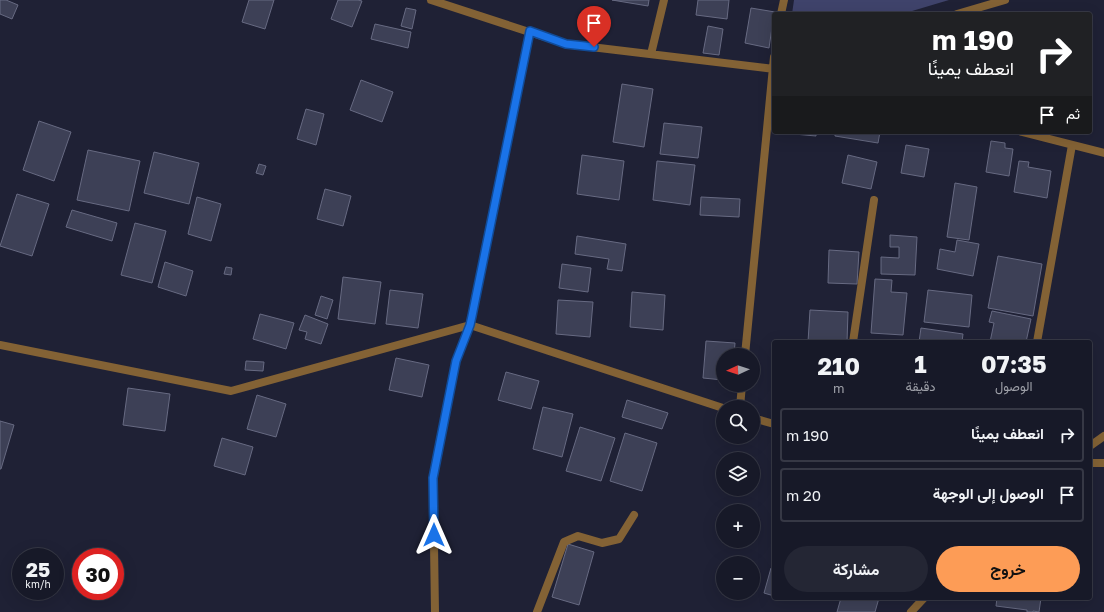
<!DOCTYPE html>
<html lang="ar">
<head>
<meta charset="utf-8">
<style>
  :root { --surface:#171928; --page:#242634; --text:#f1f3f6; --muted:#9ea0a8; --line:#363845; --accent:#fd9c56 }
  body { margin:0; font-family:"Golos Text",Vazirmatn,sans-serif; background:var(--page); color:var(--text); direction:rtl; height:100vh; display:flex; flex-direction:column; font-size:15px; white-space:nowrap }
  * { box-sizing:border-box; margin:0 }
  p { font-size:13px; color:var(--muted) }
  .icon { flex:none; width:22px; height:22px; fill:none; stroke:currentColor; stroke-width:2; stroke-linecap:round; stroke-linejoin:round }
  .map { position:relative; flex:1; overflow:hidden; direction:ltr }
  .side { position:absolute; left:772px; top:340px; width:320px; height:260px; display:flex; flex-direction:column; background:var(--surface); border-radius:4px; box-shadow:0 4px 16px #0002,0 0 0 1px var(--line); direction:rtl }
  .side>* { flex:none }
  .banner { position:absolute; left:772px; top:12px; width:320px; height:122px; border-radius:4px; box-shadow:0 4px 16px #0002,0 0 0 1px var(--line); direction:rtl; background:#202124; color:#fff; overflow:hidden }
  .needle { width:26px; rotate:267deg }
  .fabs { position:absolute; left:716px; top:348px; display:grid; gap:8px }
  .fabs a { display:grid; place-items:center; width:44px; height:44px; border-radius:50%; background:var(--surface); box-shadow:0 4px 16px #0002,0 0 0 1px var(--line); font-size:20px }
  .speed { position:absolute; left:12px; top:548px; display:flex; gap:8px; font-size:20px; font-weight:700; text-align:center }
  .speed>* { display:grid; place-content:center; width:52px; height:52px; border-radius:50%; background:var(--surface); box-shadow:0 4px 16px #0002,0 0 0 1px var(--line); line-height:1 }
  .speed small { font-size:10px; font-weight:400 }
  .speed .limit { border:6px solid #d22; background:#fff; color:#111 }
  .pin { position:absolute; display:grid; place-items:center; width:34px; height:34px; color:#fff; margin:-41px -17px; border-radius:50% 50% 50% 0; rotate:-45deg; box-shadow:0 0 4px #0007 }
  .pin .icon { rotate:45deg }
  .me { position:absolute; width:44px; margin:-22px; rotate:0deg; stroke-linejoin:round; filter:drop-shadow(0 0 3px #0008) }
  .turn { display:flex; align-items:center; gap:14px; height:84px; padding:0 12px; font-size:18px }
  .turn .icon { width:52px; height:52px; stroke-width:2.5 }
  .turn b { display:block; font-size:28px; line-height:34px }
  .then { display:flex; align-items:center; height:38px; padding:0 12px; background:#0003; gap:8px; font-size:15px }
  .eta { display:flex; justify-content:space-evenly; align-items:center; height:68px; text-align:center }
  .eta b { font-size:24px; font-weight:700; line-height:28px }
  .cta { display:flex; gap:8px; margin-top:auto; padding:8px 12px }
  .cta a { flex:1; height:46px; border-radius:24px; background:var(--accent); color:#111; font-size:16px; font-weight:700; line-height:46px; text-align:center }
  .cta a+a { background:var(--page); color:var(--text) }
  ul { padding:0; list-style:none }
  li { display:flex; align-items:center; gap:12px; height:54px; margin:0 8px 6px; padding:0 4px; border:2px solid var(--line); border-radius:4px }
  li div { flex:1 }
  li b { display:block; font-size:15px }
  li em { font-style:normal }
  .map>svg:first-child { display:block }
  .green { fill:#3f436b }
  .building { fill:#3d4056; stroke:#676a82 }
  .lines { fill:none; stroke-linecap:round; stroke-linejoin:round }
  .minor { stroke:#836235; stroke-width:8 }
  .route-casing { stroke:#114b97; stroke-width:10 }
  .route { stroke:#1a73e8; stroke-width:7 }
</style>
</head>
<body>
<div class="map">
<svg width="1104" height="612" viewBox="0 0 1104 612">
  <rect width="100%" height="100%" fill="#1f2135"/>
  <path class="green" d="M794,0h155l-47,14h-110z"/>
  <path class="building" d="M0,0h6l12,5 -6,14 -12,-5z
    M249,0h25l-9,29 -23,-7z
    M338,0h20l4,1 -10,26 -21,-8z
    M612,0h37l-1,6z
    M698,0h31l-2,19 -31,-4z
    M406,8l10,2 -4,19 -11,-3z
    M751,8l24,4 -1,2 -5,34 -24,-5z
    M375,24l36,8 -3,16 -37,-9z
    M708,26l15,3 -4,26 -16,-2z
    M361,80l32,12 -11,30 -32,-12z
    M622,84l31,5 -9,58 -31,-5z
    M306,109l18,5 -8,31 -19,-6z
    M39,121l32,11 -17,49 -31,-11z
    M664,123l38,4 -4,31 -38,-4z
    M783,132h33v4l-33,-3z
    M835,132h45l-2,11 -43,-7z
    M991,141l14,2v5l8,1 -4,27 -23,-4z
    M906,145l23,4 -5,28 -23,-4z
    M88,150l52,11 -11,50 -52,-11z
    M154,152l45,11 -10,41 -45,-11z
    M582,155l42,6 -5,39 -42,-6z
    M848,155l29,7 -6,27 -29,-6z
    M657,161l38,4 -5,40 -37,-5z
    M1019,161l10,1 -1,5 23,4 -4,27 -33,-6z
    M259,164l7,2 -3,9 -7,-2z
    M955,183l22,4 -8,53 -22,-3z
    M325,189l26,7 -8,30 -26,-7z
    M17,194l32,10 -17,52 -32,-10z
    M197,197l24,7 -10,37 -23,-7z
    M701,197l39,2 -1,18 -39,-2z
    M72,210l45,13 -5,18 -46,-14z
    M135,223l31,8 -14,52 -31,-8z
    M890,235l27,2 -2,38 -34,-1v-17l18,1v-11h-9z
    M577,236l49,8 -4,27 -15,-2 2,-10 -34,-5z
    M957,240l22,4 -6,32 -36,-7 3,-20 15,3z
    M829,250l30,2 -2,32 -29,-1z
    M998,256l44,8 -9,52 -45,-8z
    M165,262l28,9 -7,25 -28,-9z
    M562,264l29,4 -3,24 -29,-4z
    M226,267l6,1 -1,7 -7,-1z
    M343,277l38,5 -6,42 -37,-5z
    M875,279l17,1 -1,12 16,1 -4,42 -32,-2z
    M390,290l33,4 -5,34 -32,-4z
    M928,290l44,5 -3,32 -45,-5z
    M632,292l33,3 -2,35 -33,-3z
    M321,296l12,4 -6,19 -12,-4z
    M558,300l35,2 -3,35 -34,-3z
    M810,310l38,2 -1,30h-39z
    M992,311l39,8 -5,23h-36l4,-19 -5,-1z
    M260,314l34,9 -8,26 -33,-10z
    M305,315l23,9 -7,20 -16,-5 2,-7 -8,-2z
    M921,328l42,6 -1,8h-43z
    M706,341l29,2 -1,12h-11v25l-20,-2z
    M396,358l33,7 -7,32 -33,-7z
    M246,361l18,1 -1,9 -18,-1z
    M506,372l33,9 -8,28 -33,-9z
    M128,388l42,6 -5,37 -42,-6z
    M257,395l29,9 -10,33 -29,-8z
    M627,400l41,13 -6,16 -40,-12z
    M543,407l30,7 -11,43 -29,-8z
    M0,421l14,4 -13,44h-1z
    M580,427l35,11 -14,43 -35,-10z
    M625,433l32,10 -15,48 -32,-10z
    M222,438l31,9 -8,28 -31,-9z
    M568,544l26,8 -15,53 -27,-8z
    M771,568l3,1v27l-10,-3z
    M841,598h38l-4,14h-38z
    M997,598h44l-2,14 -6,-1v1h-6v-2l-31,-4z"/>
  <g class="lines">
    <path class="minor" d="M431,0l135,44 208,25
      M781,14l3,-14
      M957,14l48,-14
      M651,54l13,-54
      M1022,132l82,21
      M853,342l21,-142
      M1037,342l35,-197
      M0,345l231,46 239,-66 253,83
      M745,355l29,-298
      M740,407l2,-22
      M753,418l21,6
      M1090,446l14,-10
      M1090,463h14
      M435,612l-2,-135 23,-116 14,-36 2,-9 58,-285
      M537,612l27,-70 14,-6 24,7 17,-4 15,-24
      M911,612l13,-14"/>
  </g>
  <g class="lines">
    <g class="route-casing">
      <path id="route" d="M434,535l-1,-57 23,-117 14,-36 2,-9 58,-285 36,13 28,3"/>
    </g>
    <use href="#route" class="route"/>
  </g>
</svg>
<div class="fabs">
<a><svg class="needle" viewBox="-14 -14 28 28"><path d="M0-13l5 13h-10z" fill="#e53935"/><path d="M0 13l5-13h-10z" fill="#9ea0a8"/></svg></a>
<a><svg class="icon" aria-label="search" viewBox="0 0 24 24"><circle cx="10" cy="10" r="6"/><path d="M15 15l6 6"/></svg></a>
<a><svg class="icon" aria-label="layers" viewBox="0 0 24 24"><path d="M12 4l9 5-9 5-9-5zM3 14l9 5 9-5"/></svg></a>
<a>+</a>
<a>−</a>
</div>
<div class="speed"><div>25<small>km/h</small></div><div class="limit">30</div></div>
<div class="pin" style="left:594px;top:47px;background:#d93025"><svg class="icon" aria-label="arrive" viewBox="0 0 24 24"><path d="M6 21V4h12l-3 4 3 4H6"/></svg></div>
<svg class="me" style="left:434px;top:535px" viewBox="-20 -20 40 40"><path d="M0-17L14 15 0 8-14 15z" fill="#1a73e8" stroke="#fff" stroke-width="4"/></svg>
<div class="banner">
<div class="turn"><svg class="icon" aria-label="right" viewBox="0 0 24 24"><path d="M7 20v-9h11M14 6l5 5-5 5"/></svg><div><b>190 m</b>انعطف يمينًا</div></div>
<div class="then">ثم<svg class="icon" aria-label="arrive" viewBox="0 0 24 24"><path d="M6 21V4h12l-3 4 3 4H6"/></svg></div>
</div>
<section class="side">
<div class="eta">
<div><b>07:35</b><p>الوصول</p></div>
<div><b>1</b><p>دقيقة</p></div>
<div><b>210</b><p>m</p></div>
</div>
<ul>
<li><svg class="icon" aria-label="right" viewBox="0 0 24 24"><path d="M7 20v-9h11M14 6l5 5-5 5"/></svg><div><b>انعطف يمينًا</b></div><em>190 m</em></li>
<li><svg class="icon" aria-label="arrive" viewBox="0 0 24 24"><path d="M6 21V4h12l-3 4 3 4H6"/></svg><div><b>الوصول إلى الوجهة</b></div><em>20 m</em></li>
</ul>
<div class="cta"><a>خروج</a><a>مشاركة</a></div>
</section>
</div>
</body>
</html>
